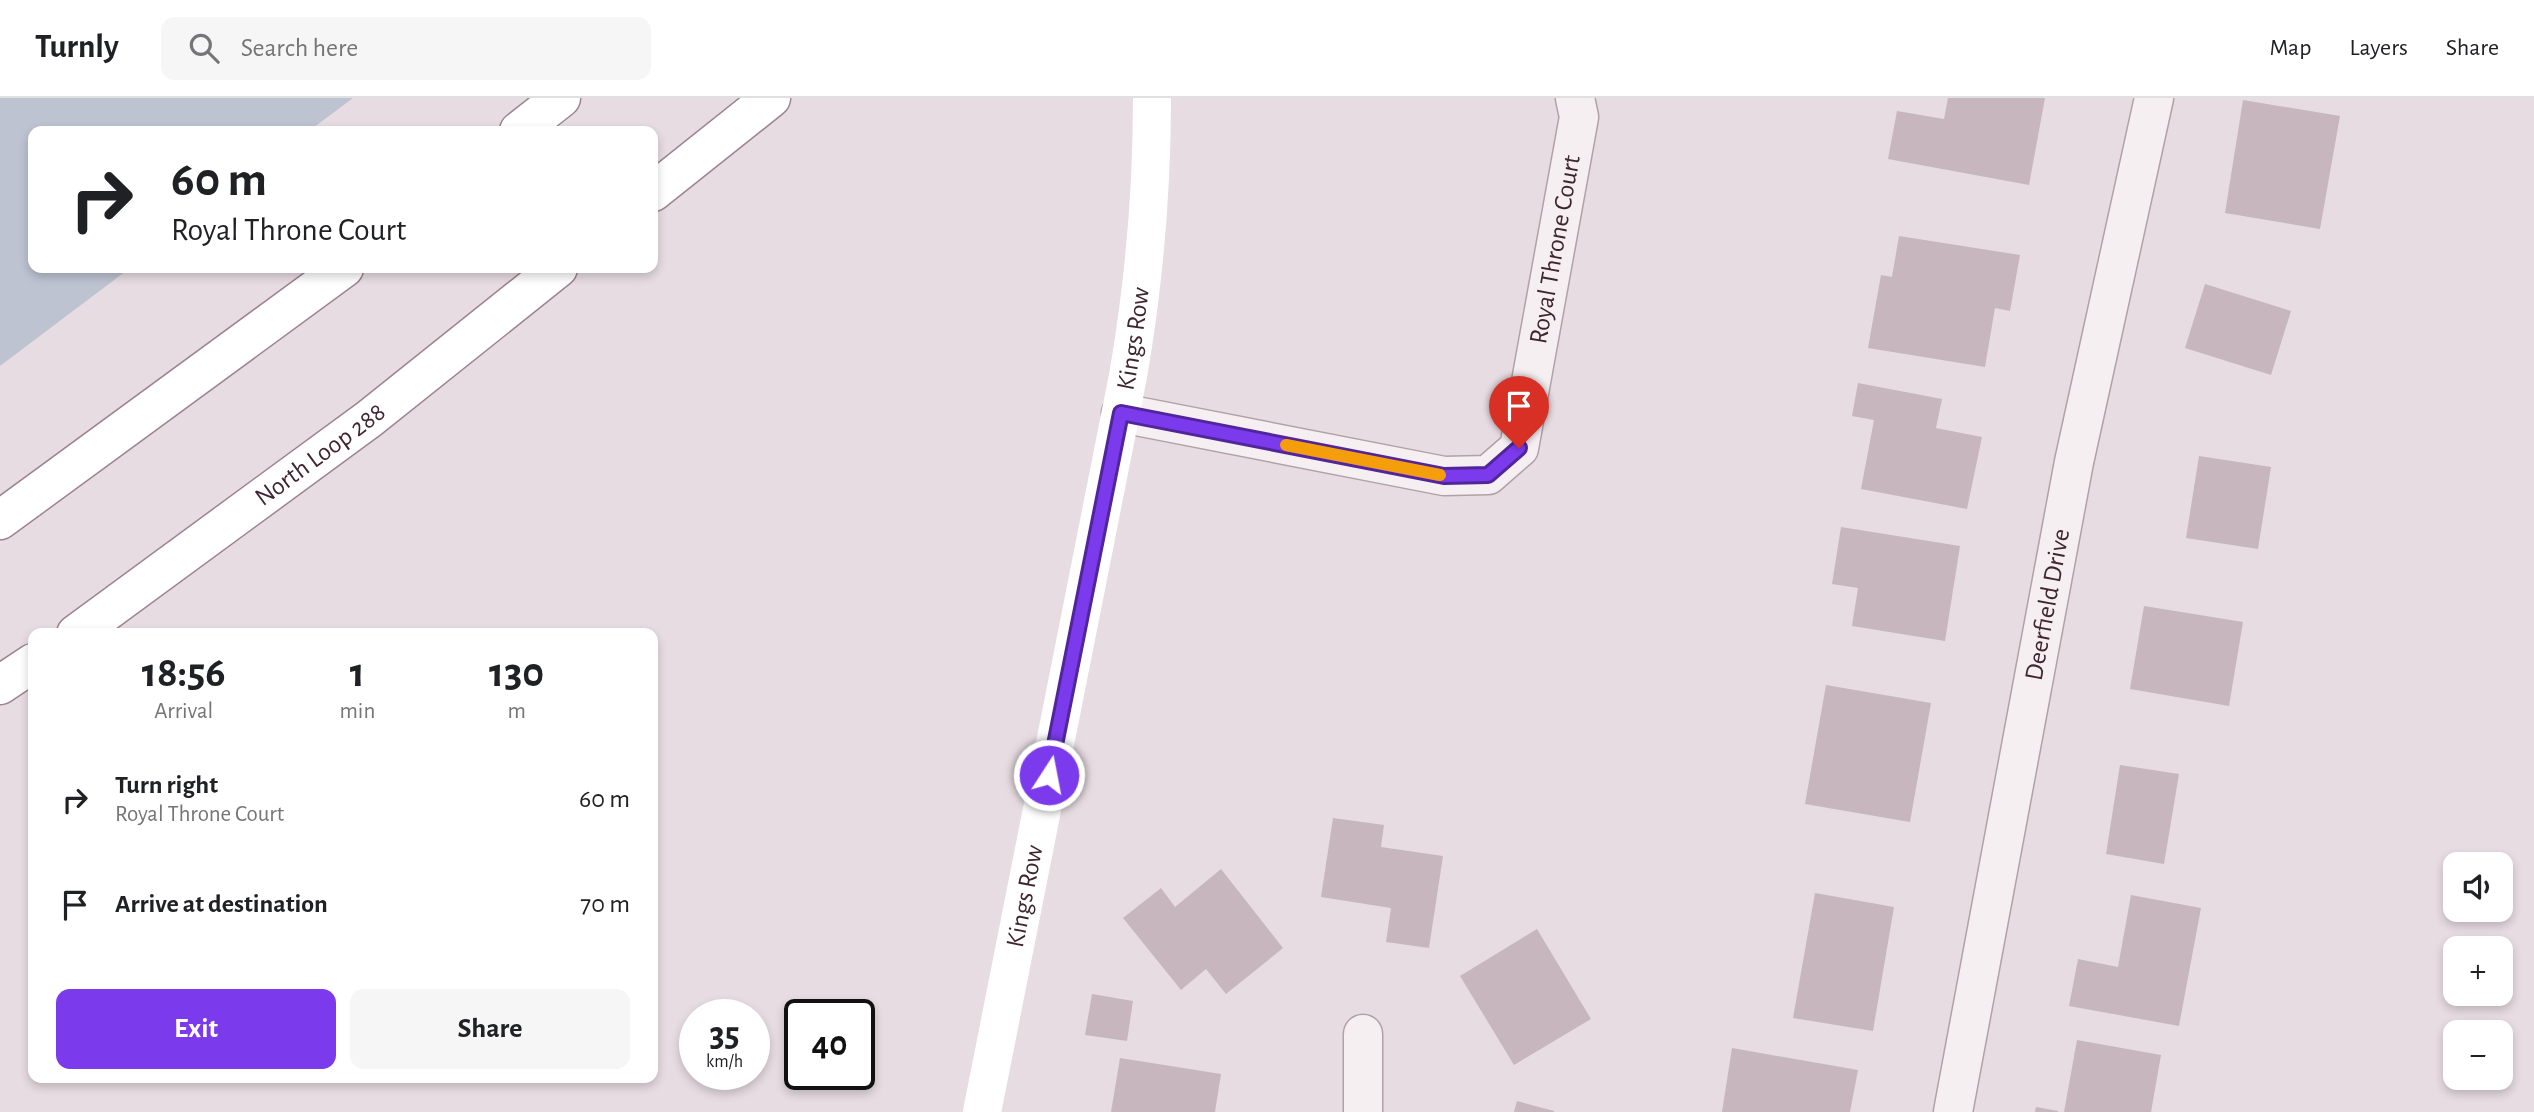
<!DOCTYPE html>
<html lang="en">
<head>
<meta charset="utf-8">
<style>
  :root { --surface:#fff; --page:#f6f6f6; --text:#202124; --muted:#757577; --line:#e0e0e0; --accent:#7c3aed }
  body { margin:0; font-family:"Alegreya Sans",sans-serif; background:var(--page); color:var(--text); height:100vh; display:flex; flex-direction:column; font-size:26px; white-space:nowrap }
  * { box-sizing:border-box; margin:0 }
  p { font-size:23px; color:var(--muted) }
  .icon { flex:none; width:38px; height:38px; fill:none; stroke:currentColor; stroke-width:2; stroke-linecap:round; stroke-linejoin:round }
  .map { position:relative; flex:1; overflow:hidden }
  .side { position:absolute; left:28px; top:530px; width:630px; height:455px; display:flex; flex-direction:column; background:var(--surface); border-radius:14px; box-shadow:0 4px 10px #0003 }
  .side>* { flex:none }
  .guide { position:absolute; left:28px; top:28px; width:630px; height:147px; border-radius:14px; box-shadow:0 4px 10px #0003; background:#fff; color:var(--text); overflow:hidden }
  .tools { position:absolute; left:2443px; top:754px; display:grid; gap:14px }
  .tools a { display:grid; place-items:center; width:70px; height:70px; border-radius:14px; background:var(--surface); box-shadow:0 4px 10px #0003; font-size:35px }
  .speed { position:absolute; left:679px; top:901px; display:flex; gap:14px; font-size:35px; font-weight:700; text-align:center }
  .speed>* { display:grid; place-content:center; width:91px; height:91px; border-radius:50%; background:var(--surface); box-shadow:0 4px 10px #0003; line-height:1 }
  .speed small { font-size:18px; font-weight:400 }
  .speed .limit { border:4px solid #111; border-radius:10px; background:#fff; color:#111 }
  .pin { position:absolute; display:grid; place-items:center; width:60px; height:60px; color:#fff; margin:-72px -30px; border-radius:50% 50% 50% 0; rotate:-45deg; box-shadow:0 0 7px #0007 }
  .pin .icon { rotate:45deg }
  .me { position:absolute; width:77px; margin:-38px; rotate:11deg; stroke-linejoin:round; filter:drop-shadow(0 0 5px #0008) }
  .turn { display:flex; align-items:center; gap:24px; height:147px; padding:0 28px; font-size:32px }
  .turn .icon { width:91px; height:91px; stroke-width:2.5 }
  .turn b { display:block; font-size:49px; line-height:60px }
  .eta { display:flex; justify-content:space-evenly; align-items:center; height:119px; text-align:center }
  .eta b { font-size:42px; font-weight:600; line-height:49px }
  .cta { display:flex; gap:14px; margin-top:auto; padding:14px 28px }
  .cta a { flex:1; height:80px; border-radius:14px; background:var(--accent); color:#fff; font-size:28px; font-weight:600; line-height:80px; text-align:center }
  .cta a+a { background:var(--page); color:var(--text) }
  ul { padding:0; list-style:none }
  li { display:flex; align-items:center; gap:21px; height:105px; padding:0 28px }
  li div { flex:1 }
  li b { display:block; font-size:26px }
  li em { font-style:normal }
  header { display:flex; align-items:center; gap:42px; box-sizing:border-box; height:98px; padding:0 35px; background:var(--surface); border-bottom:2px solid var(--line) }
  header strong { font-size:33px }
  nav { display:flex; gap:38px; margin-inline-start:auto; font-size:24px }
  .search { width:490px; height:63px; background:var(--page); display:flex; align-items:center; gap:18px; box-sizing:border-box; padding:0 24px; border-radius:14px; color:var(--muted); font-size:26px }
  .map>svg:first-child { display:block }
  .green { fill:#bdc3d1 }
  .building { fill:#c7b6be }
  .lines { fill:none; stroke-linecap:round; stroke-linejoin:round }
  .street-casing { stroke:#b1a1a8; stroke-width:41 }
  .highway-casing { stroke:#9e8390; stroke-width:41 }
  .street { stroke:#f5eff1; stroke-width:38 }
  .secondary { stroke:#fff; stroke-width:38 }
  .highway { stroke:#fff; stroke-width:38 }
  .route-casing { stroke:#51269a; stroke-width:18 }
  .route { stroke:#7c3aed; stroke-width:12 }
  .slow { stroke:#f59e0b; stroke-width:12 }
  .labels { text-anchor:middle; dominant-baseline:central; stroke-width:6; stroke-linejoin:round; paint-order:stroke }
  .street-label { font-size:26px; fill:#3e2530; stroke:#f5ebf0 }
</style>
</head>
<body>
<header>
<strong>Turnly</strong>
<div class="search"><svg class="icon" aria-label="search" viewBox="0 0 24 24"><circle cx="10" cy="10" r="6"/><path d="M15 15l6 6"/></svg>Search here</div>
<nav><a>Map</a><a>Layers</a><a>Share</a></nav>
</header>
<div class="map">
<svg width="2534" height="1014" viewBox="0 0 2534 1014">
  <rect width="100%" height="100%" fill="#e7dce1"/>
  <path class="green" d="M0,0h353l-44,33h-276v137h97l-130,98z"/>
  <path class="building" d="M1948,0h97l-16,87 -141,-26 9,-48 47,8z
    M2243,2l97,16 -20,113 -95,-16z
    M1899,138l121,19 -10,56 -15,-3 -10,59 -117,-19 13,-73 11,2z
    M2205,186l86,27 -20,64 -86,-27z
    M1858,285l84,16 -6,29 46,9 -15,72 -106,-20 13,-69 -22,-4z
    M2199,358l72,11 -13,82 -72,-11z
    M1841,429l119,19 -15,95 -93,-15 6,-38 -26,-4z
    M2144,508l99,16 -14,84 -99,-17z
    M1826,587l105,18 -21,119 -105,-18z
    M2120,667l59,9 -15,90 -58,-10z
    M1333,720l51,7 -3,22 62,9 -14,92 -43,-6 5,-34 -70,-11z
    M1221,771l62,79 -57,46 -20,-25 -25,21 -58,-72 38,-30 14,19z
    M1815,795l79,14 -21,124 -80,-13z
    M2131,797l70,13 -22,118 -110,-20 9,-47 40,8z
    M1537,831l54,90 -77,46 -54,-89z
    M1092,896l41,7 -6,40 -42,-6z
    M2077,942l84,15 -10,57h-87z
    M1732,950l126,22 -8,42h-128z
    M1120,960l101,16 -6,38h-104z
    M1517,1003l37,10v1h-40z
    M2036,1009l22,4v1h-23z"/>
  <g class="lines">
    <g class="street-casing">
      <g id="street">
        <path id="s1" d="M1121,315l323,63 44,-1 31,-27 60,-331 -4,-19"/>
        <path d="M1363,936v78"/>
        <path id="s2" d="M1953,1014l121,-650 80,-364"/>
      </g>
    </g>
    <g class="highway-casing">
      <g id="highway">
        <path d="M519,33l42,-33"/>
        <path d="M653,94l118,-94"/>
        <path d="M0,422l344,-252"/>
        <path id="s4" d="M76,536l293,-215 189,-151"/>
        <path d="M0,587l33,-22"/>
      </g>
    </g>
    <use href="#street" class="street"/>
    <path class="secondary" id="s3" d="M982,1014l146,-736c16,-92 24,-184 24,-278"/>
    <use href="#highway" class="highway"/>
  </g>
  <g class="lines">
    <g class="route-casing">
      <path id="route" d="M1049,677l72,-362 323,63 44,-1 31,-27"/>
    </g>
    <use href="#route" class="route"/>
    <path class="slow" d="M1286,347l154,30"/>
  </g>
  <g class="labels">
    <g class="street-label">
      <text stroke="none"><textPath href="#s1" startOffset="616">Royal Throne Court</textPath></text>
      <text stroke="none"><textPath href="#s3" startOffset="788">Kings Row</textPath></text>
      <text stroke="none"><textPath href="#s4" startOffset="303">North Loop 288</textPath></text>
      <text stroke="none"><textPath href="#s2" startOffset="516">Deerfield Drive</textPath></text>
      <text stroke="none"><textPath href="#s3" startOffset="220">Kings Row</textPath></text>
    </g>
  </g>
</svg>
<div class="tools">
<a><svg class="icon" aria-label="sound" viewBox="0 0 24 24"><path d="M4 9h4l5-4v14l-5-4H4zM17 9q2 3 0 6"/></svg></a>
<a>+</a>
<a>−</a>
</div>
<div class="speed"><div>35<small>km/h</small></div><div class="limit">40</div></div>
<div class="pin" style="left:1519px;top:350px;background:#d93025"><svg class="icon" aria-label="arrive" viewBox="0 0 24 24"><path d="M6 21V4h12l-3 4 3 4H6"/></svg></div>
<svg class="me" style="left:1049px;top:677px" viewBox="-20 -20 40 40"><circle r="17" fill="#7c3aed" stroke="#fff" stroke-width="3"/><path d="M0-11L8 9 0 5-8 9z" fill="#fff"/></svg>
<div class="guide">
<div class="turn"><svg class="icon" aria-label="right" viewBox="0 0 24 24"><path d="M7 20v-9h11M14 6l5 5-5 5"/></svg><div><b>60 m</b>Royal Throne Court</div></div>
</div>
<section class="side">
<div class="eta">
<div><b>18:56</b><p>Arrival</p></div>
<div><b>1</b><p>min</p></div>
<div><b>130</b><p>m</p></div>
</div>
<ul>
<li><svg class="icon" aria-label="right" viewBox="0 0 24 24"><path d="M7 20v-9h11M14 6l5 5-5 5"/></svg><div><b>Turn right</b><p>Royal Throne Court</p></div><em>60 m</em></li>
<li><svg class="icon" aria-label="arrive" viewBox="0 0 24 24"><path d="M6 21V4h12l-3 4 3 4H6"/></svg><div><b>Arrive at destination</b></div><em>70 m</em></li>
</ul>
<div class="cta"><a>Exit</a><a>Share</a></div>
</section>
</div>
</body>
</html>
